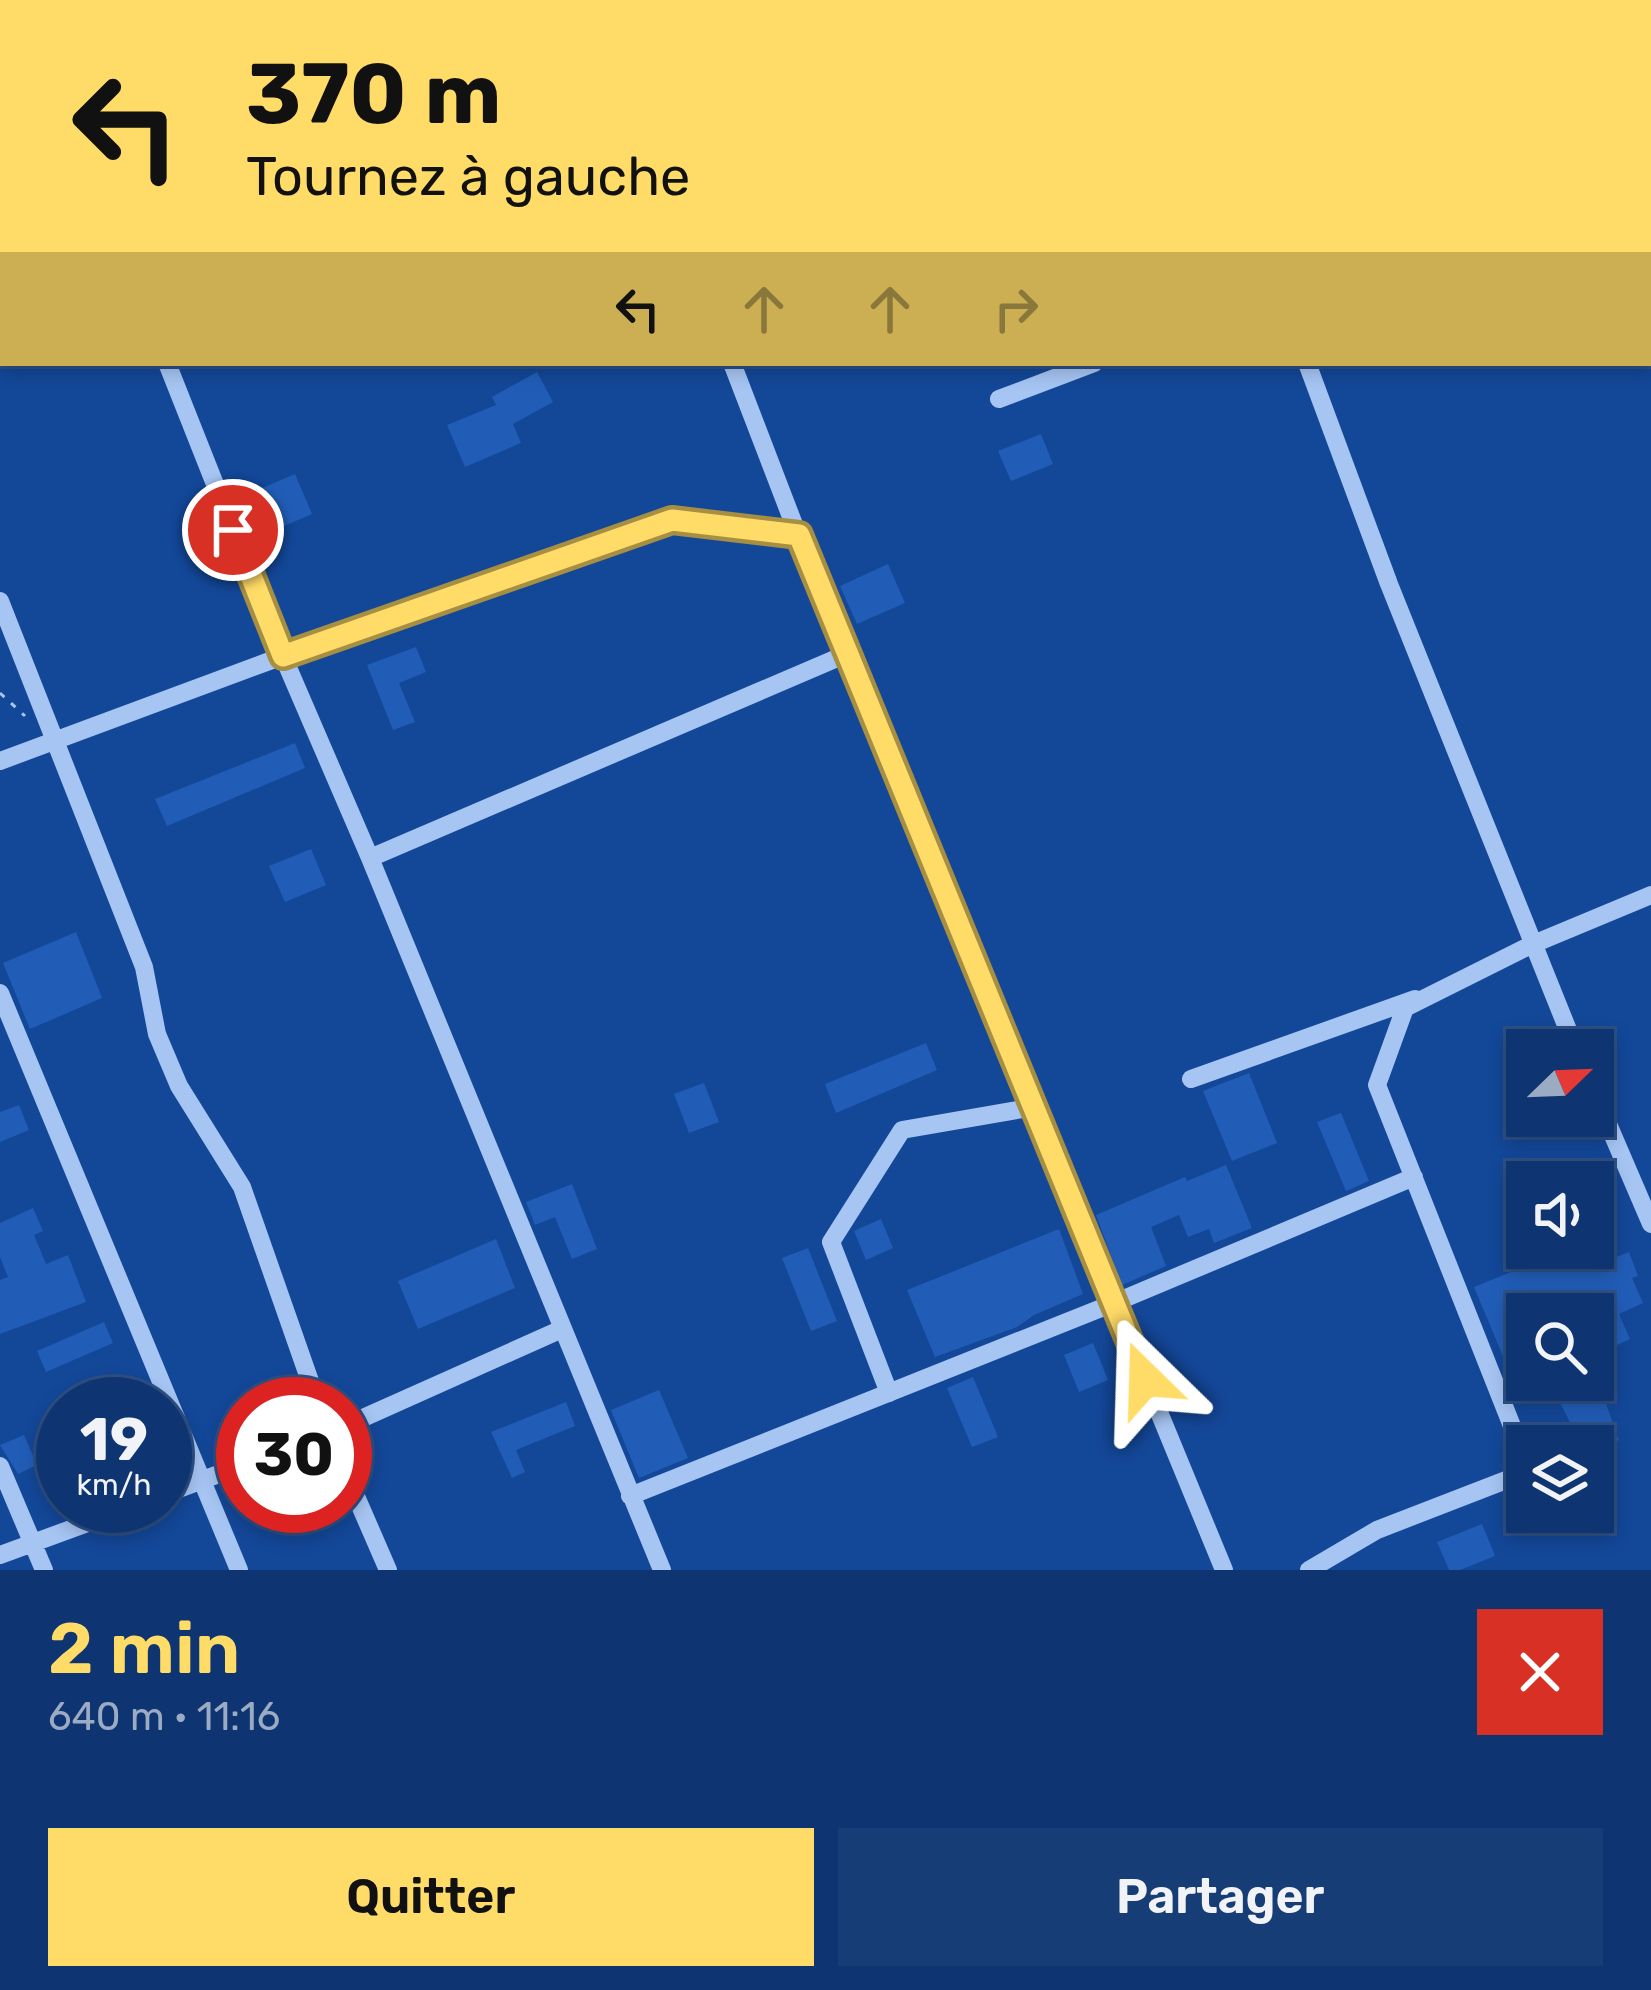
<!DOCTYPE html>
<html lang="fr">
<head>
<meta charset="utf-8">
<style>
  :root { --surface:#0e3572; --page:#173d77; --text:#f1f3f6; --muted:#9babc4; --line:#2e5084; --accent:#ffdb67 }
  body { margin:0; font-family:Rubik,sans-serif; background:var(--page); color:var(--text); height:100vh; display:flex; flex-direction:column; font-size:45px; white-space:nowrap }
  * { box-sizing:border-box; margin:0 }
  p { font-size:39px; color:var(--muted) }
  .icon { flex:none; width:66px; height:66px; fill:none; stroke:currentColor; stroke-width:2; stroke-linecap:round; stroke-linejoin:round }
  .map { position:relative; height:1570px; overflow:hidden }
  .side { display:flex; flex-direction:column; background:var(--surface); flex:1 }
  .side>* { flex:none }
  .top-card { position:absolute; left:0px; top:0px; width:1653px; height:366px; box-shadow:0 6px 18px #0003,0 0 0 3px var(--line); background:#ffdb67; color:#111; overflow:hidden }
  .needle { width:78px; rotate:67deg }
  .controls { position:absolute; left:1506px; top:1029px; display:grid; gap:24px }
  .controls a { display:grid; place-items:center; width:108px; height:108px; border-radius:0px; background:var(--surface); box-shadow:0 6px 18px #0003,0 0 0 3px var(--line); font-size:60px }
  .speed { position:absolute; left:36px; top:1377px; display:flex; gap:24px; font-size:60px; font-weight:700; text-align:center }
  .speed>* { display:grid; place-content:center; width:156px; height:156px; border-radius:50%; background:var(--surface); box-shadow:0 6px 18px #0003,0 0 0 3px var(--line); line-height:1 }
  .speed small { font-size:30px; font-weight:400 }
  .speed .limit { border:18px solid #d22; background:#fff; color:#111 }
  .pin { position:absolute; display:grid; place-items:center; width:102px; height:102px; color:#fff; margin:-51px; border:6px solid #fff; border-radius:50%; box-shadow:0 3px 12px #0007 }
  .me { position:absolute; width:132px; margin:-66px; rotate:338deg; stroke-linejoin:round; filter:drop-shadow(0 0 9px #0008) }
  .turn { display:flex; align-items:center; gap:42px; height:252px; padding:0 48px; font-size:54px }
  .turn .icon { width:156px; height:156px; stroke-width:2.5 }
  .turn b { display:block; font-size:84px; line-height:102px }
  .lanes { display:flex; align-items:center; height:114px; padding:0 48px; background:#0003; justify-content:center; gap:60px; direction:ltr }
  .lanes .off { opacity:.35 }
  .round { display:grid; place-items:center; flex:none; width:126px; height:126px; border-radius:0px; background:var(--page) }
  .headline { display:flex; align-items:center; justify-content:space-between; height:204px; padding:0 48px }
  h1 { font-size:72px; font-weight:600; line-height:90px; color:var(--accent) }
  .button { display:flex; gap:24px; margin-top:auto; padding:24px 48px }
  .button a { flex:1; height:138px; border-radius:0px; background:var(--accent); color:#111; font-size:48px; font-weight:600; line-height:138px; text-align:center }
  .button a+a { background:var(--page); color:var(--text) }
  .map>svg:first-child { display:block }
  .building { fill:#215db7 }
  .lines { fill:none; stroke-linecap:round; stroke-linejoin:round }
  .path { stroke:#a6c5f3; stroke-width:3; stroke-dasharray:6 9; stroke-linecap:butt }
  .minor { stroke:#a6c5f3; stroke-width:18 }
  .route-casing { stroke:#a68e43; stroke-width:30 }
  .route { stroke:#ffdb67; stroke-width:21 }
</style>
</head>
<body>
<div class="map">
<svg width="1651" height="1570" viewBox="0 0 1651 1570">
  <rect width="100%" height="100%" fill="#134798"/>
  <path class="building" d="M537,372l16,30 -40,22 8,19 -56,24 -18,-42 49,-20 -4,-8z
    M1041,434l12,30 -42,17 -13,-30z
    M295,474l17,40 -35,15 -17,-40z
    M888,564l17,39 -48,21 -17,-38z
    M416,647l10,25 -27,11 16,39 -22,8 -26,-65z
    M295,743l10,25 -138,58 -12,-27z
    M311,849l15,36 -41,17 -16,-36z
    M76,932l26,66 -72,31 -27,-66z
    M926,1043l11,27 -101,43 -11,-29z
    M1249,1073l28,70 -45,18 -29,-70z
    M704,1083l15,39 -30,11 -15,-39z
    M19,1105l10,25 -29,12v-30z
    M1341,1113l28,68 -23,10 -29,-69z
    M1594,1158l8,19 -12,5h-55z
    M1226,1165l26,63 -38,15 -5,-14 -21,8 -9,-22 -28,12 15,39 -44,19 -26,-70 89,-38 2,4z
    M572,1184l25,65 -25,10 -17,-42 -20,8 -9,-23z
    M33,1208l10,23 -9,4 12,29 22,-9 18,47 -86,32v-54l8,-3 -8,-20v-34z
    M881,1219l12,29 -27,12 -12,-29z
    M1059,1229l24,65 -49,21 -17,12 -82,30 -28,-67z
    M496,1239l19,49 -97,41 -20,-48z
    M808,1248l29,73 -26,10 -29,-73z
    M1545,1248h36l8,20 40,-16 9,24 -6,2 11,25 -24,11 11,25 -37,17v-42h-66v38l-22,9 -31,-74 74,-30z
    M104,1322l9,21 -67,29 -9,-21z
    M1093,1343l15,37 -29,12 -15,-37z
    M1596,1376l23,64 -26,12v-6h-11l-26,-51z
    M973,1377l25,60 -26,10 -25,-59z
    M659,1390l29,68 -49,20 -28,-68z
    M566,1402l9,24 -59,24 9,22 -13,6 -21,-46z
    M24,1435l13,30 -19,9 -18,-29z
    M1482,1524l13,32 -35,14h-11l-12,-28z"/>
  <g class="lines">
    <path class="path" d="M0,693l25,23"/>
    <path class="minor" d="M21,0l1,3
      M449,0l1,3
      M589,0l1,3
      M1160,0l1,3
      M403,3l7,-3
      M167,363l116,293 87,202 292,712
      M732,363l66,172 426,1035
      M1307,363l82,221 187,466
      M999,399l95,-36
      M0,601l144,366 13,67 22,52 63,101 76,217
      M0,761l283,-105 389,-137 126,16
      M370,858l479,-205
      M0,993l239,577
      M1191,1079l224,-80
      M1593,1089l58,135
      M889,1393l-58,-151 71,-112 132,-23
      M345,1426l217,-97
      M1527,1464l-150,-379 28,-77 126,-63 120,-50
      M0,1466l44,104
      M345,1471l43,99
      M165,1494l78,-29
      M630,1496l484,-193 300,-126
      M0,1555l134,-49
      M1309,1570l68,-40 150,-58"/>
  </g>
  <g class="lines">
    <g class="route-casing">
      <path id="route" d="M233,530l50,126 389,-136 127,15 346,844"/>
    </g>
    <use href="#route" class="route"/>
  </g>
</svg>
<div class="controls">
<a><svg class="needle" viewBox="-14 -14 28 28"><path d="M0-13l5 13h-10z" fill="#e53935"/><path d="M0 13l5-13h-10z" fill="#9babc4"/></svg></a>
<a><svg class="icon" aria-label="sound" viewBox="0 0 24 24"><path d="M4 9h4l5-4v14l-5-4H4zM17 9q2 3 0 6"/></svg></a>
<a><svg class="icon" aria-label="search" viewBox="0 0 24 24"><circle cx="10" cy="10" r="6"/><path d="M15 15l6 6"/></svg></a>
<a><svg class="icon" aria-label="layers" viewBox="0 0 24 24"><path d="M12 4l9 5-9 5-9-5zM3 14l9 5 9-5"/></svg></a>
</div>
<div class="speed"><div>19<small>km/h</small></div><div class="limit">30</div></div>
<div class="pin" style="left:233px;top:530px;background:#d93025"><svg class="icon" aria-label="arrive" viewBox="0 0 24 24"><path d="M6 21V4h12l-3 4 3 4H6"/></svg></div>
<svg class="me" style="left:1145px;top:1379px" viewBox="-20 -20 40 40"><path d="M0-17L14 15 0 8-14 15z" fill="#ffdb67" stroke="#fff" stroke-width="4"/></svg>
<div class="top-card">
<div class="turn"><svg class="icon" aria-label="left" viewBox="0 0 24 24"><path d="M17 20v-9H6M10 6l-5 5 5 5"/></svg><div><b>370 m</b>Tournez à gauche</div></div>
<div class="lanes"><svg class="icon" aria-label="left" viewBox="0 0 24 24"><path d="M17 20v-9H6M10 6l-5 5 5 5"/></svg><svg class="icon off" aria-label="ahead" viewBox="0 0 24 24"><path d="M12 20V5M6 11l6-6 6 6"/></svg><svg class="icon off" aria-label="ahead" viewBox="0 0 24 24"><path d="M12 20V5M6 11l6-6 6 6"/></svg><svg class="icon off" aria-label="right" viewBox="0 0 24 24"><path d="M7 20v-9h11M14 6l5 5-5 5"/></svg></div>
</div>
</div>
<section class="side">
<div class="headline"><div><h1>2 min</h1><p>640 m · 11:16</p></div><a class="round" style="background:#d93025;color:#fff"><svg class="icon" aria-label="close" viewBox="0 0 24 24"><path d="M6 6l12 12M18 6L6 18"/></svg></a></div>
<div class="button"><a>Quitter</a><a>Partager</a></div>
</section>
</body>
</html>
